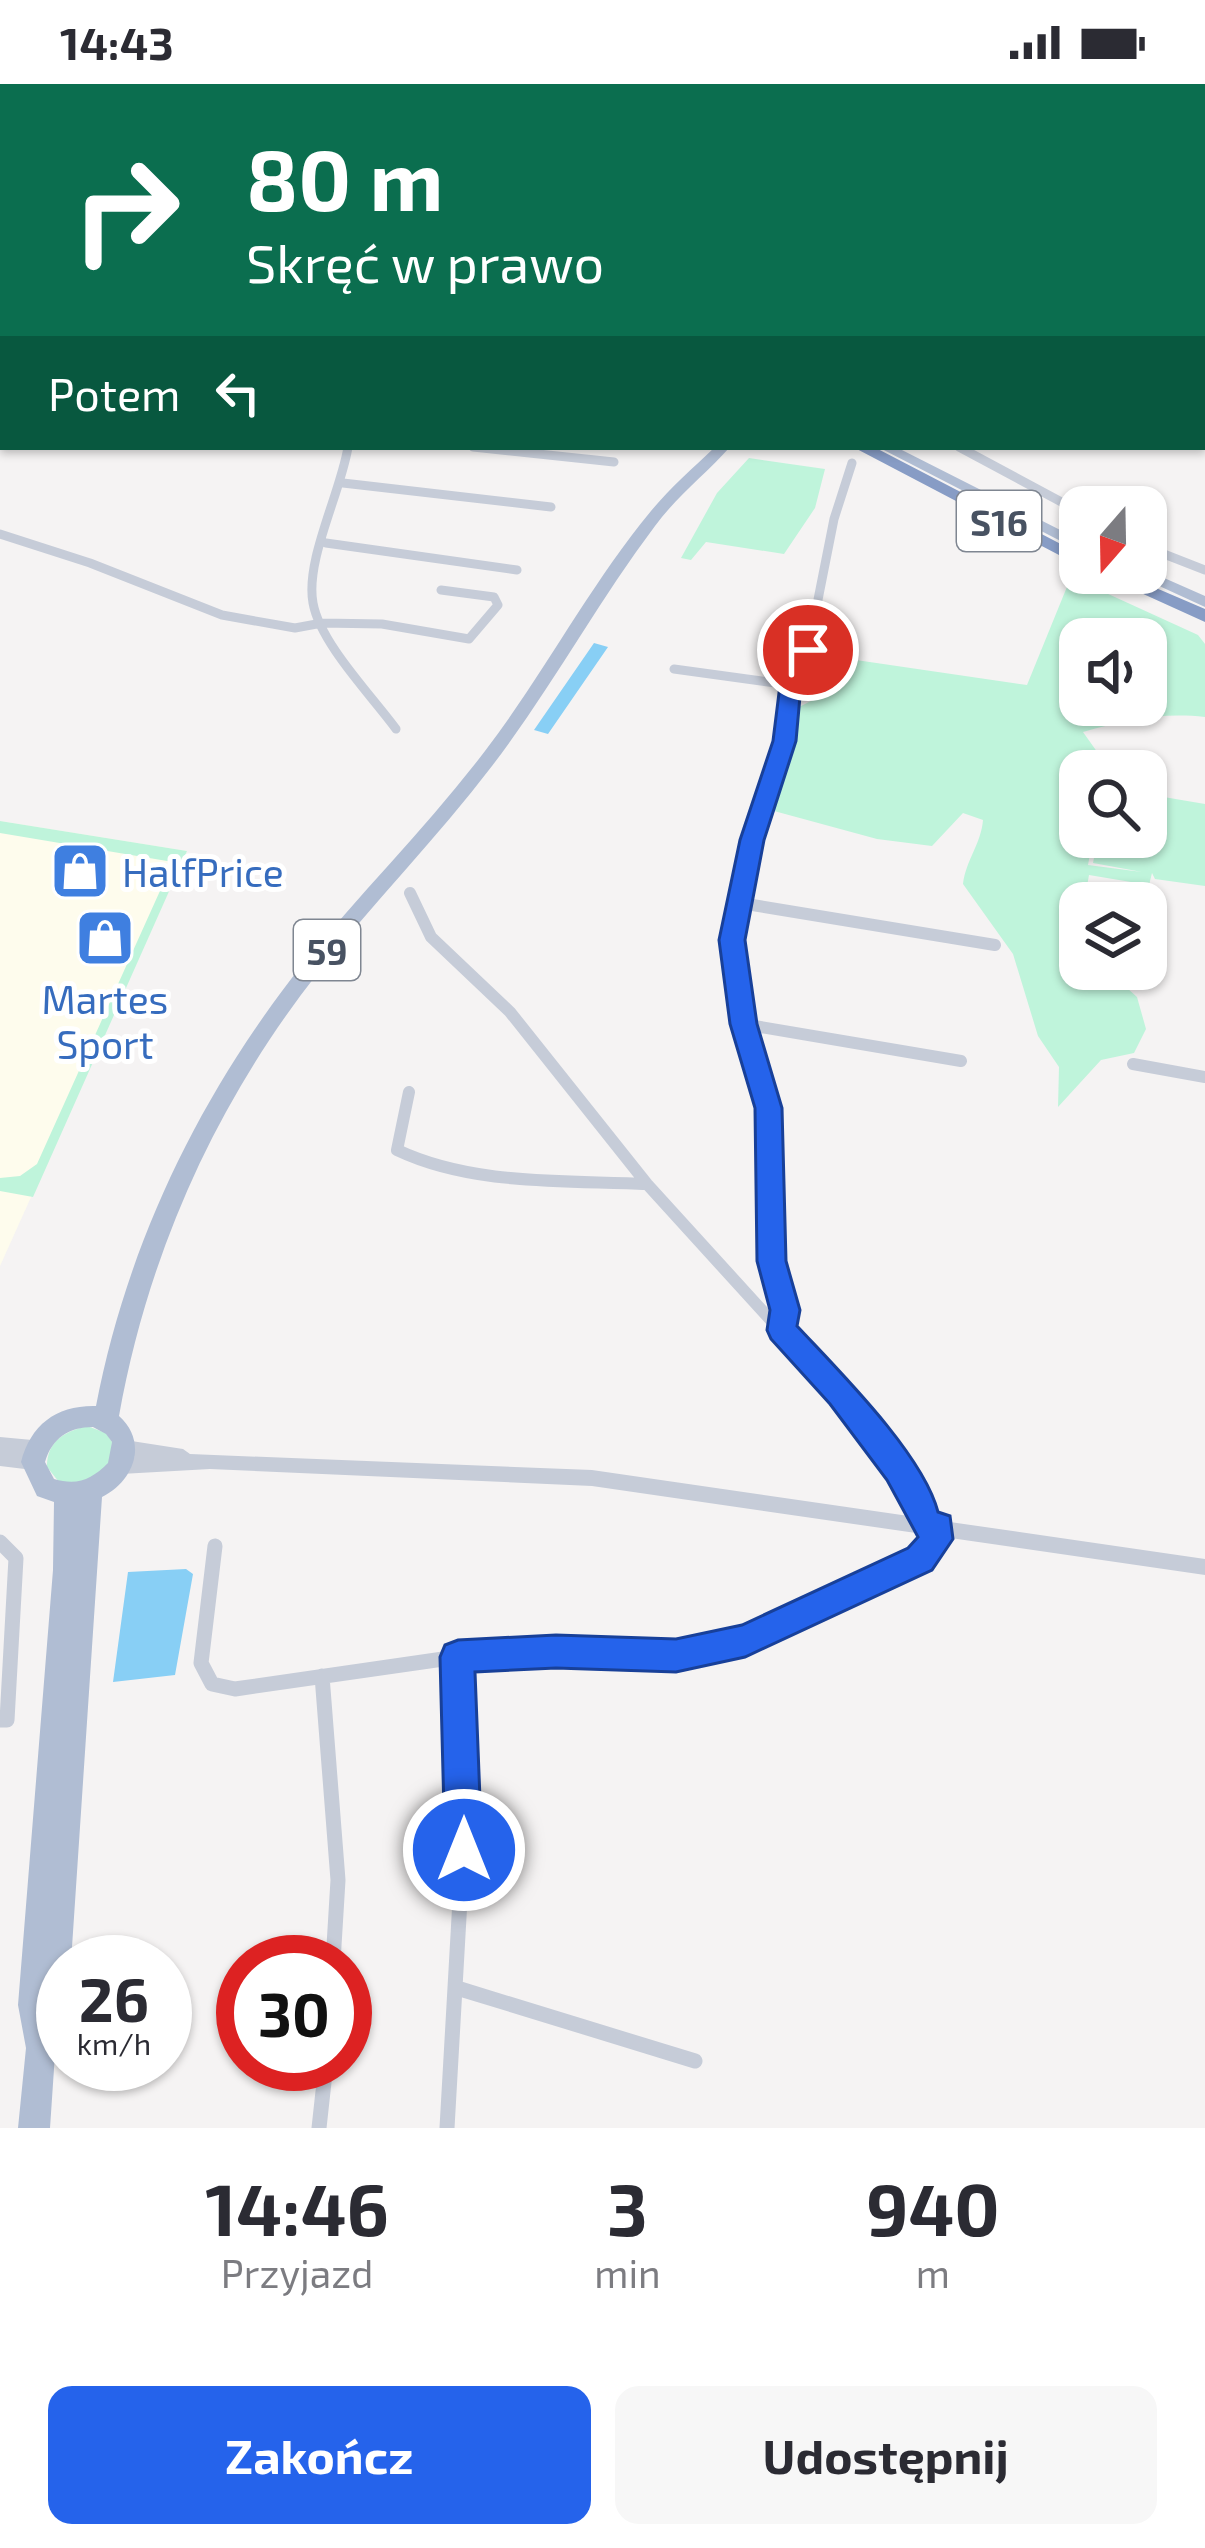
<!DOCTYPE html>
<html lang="pl">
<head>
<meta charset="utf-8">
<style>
  :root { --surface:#fff; --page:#f7f7f7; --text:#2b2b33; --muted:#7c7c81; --accent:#2563eb }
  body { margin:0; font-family:"Exo 2",sans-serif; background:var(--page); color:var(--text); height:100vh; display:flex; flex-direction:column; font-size:45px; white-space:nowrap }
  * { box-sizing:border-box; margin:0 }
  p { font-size:39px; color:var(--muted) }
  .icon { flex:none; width:66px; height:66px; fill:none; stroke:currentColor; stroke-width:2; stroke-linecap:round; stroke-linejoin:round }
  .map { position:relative; height:2044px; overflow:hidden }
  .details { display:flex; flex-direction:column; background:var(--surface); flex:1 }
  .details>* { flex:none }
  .hud { position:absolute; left:0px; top:0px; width:1206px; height:366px; box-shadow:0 3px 9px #0004; background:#0b6e4f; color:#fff; overflow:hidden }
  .needle { width:78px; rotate:200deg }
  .controls { position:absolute; left:1059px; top:402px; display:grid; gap:24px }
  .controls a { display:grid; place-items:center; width:108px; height:108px; border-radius:24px; background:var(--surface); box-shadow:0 3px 9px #0004; font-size:60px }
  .speed { position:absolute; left:36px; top:1851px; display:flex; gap:24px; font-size:60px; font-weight:700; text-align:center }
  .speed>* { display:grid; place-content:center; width:156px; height:156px; border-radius:50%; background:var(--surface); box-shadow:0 3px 9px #0004; line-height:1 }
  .speed small { font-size:30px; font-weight:400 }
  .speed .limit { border:18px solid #d22; background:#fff; color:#111 }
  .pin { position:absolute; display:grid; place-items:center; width:102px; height:102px; color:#fff; margin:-51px; border:6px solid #fff; border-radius:50%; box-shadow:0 3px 12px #0007 }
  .me { position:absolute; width:132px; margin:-66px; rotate:0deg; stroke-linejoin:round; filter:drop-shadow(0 0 9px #0008) }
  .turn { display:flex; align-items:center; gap:42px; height:252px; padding:0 48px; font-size:54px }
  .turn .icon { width:156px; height:156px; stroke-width:2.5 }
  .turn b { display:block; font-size:84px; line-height:102px }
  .then { display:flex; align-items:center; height:114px; padding:0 48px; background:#0003; gap:24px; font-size:45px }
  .eta { display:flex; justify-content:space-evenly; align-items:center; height:204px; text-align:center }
  .eta b { font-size:72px; font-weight:700; line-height:84px }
  .primary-button { display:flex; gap:24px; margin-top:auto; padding:24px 48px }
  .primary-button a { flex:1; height:138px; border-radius:24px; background:var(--accent); color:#fff; font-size:48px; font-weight:700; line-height:138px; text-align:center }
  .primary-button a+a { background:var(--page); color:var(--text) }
  .status { display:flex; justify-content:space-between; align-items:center; height:84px; padding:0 60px; background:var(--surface); direction:ltr }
  .status svg { height:33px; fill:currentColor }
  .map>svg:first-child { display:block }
  .commercial { fill:#fefced }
  .green { fill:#bff4db; fill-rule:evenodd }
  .water { fill:#88cff5 }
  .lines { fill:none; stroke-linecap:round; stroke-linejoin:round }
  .minor-far3 { stroke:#c6ccd8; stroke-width:8 }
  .minor-far2 { stroke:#c6ccd8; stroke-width:9 }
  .minor-far1 { stroke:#c6ccd8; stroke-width:12 }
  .minor { stroke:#c6ccd8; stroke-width:15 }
  .tertiary { fill:#c6ccd8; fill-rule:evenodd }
  .primary { fill:#b0bdd3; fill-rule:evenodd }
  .motorway { fill:#879cc5; fill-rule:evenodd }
  .route { fill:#2563eb; stroke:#184099; stroke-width:3 }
  .labels { text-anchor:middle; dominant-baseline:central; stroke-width:10; stroke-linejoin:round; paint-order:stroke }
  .shield { fill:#fff; stroke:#7f8691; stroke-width:3 }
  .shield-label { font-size:36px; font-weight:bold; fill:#485262 }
  .shop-label { font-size:39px; fill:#366cbe; stroke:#fff; text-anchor:start }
</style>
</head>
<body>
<div class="status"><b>14:43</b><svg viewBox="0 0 49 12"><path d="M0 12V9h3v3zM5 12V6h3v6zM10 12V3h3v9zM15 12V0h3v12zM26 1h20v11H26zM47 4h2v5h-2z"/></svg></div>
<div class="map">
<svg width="1205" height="2044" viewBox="0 0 1205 2044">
  <rect width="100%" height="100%" fill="#f5f3f3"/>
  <path class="commercial" d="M0,737l187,30 -187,415z"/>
  <path class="green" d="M749,374l76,11 -10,39 -31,46 -78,-12 -15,18 -10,-2 36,-65z
    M1071,493l127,58 7,9v73c-43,-5 -80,3 -122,15l22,31 -1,8h-24v66h13l-5,28 54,7 -49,-9 5,-26h48v-43l59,10v82l-50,-7 -3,-6 -3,12 -60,-10 -5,28h-4v66h34l2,9 21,19 9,32 -12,24 -33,7 -43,47 1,-40 -21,-31 -25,-82 -50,-70c3,-24 18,-40 20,-64l-20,-7 -31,33 -55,-7 -114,-31 32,-99 24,-12 -14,-23 10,-20 212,31zM1080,555h66v66h-66z
    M0,737l187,30 -154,346 -33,-6v-13l20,-2 17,-12 136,-302 -173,-29z
    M87,1342l19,7 6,9 -2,22 -19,18h-32l-12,-15c0,-26 17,-35 40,-41z"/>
  <path class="water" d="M594,559l14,4 -60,87 -14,-4z
    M186,1485l7,5 -18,101 -62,7 15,-110z"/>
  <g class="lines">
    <path class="minor-far3" d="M477,3l11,-3"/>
    <path class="minor-far2" d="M348,363c-7,45 -43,113 -35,156 7,40 59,93 83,126
      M473,363l141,15
      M959,363l121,65
      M343,399l208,24
      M0,450l90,29 132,52 73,13 27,-5 60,1 87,15 29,-34 -4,-8 -53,-7
      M326,459l191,27
      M1146,463l59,23
      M674,585l116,16
      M751,763l33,-106 6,-56 18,-35 26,-131 18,-56"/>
    <path class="minor-far1" d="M751,760l-19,96 11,84 26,84 2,153 14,49 -3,20
      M410,809l21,44 79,75 137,172 201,221
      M740,819l255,42
      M743,940l218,37
      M1133,980l72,13
      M409,1008l-12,58c76,36 168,30 250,34"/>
    <path class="minor" d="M846,1318l73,98 6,25
      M0,1458l16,16 -9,162h-7
      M215,1462l-14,117 11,21 23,5 222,-32 99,-5 120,4 69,-15 175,-82 12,-11 6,-21
      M322,1592l16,204 -5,82
      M457,1904l238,73
      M319,2044l7,-64
      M447,2044l18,-316 -8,-155"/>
    <path class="tertiary" d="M3,162v6l-3,1v-6z
      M0,1353l43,4 3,5 -3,5 -16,2 12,3 3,6 -3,6 -6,2 -33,-4z
      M125,1356l58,9 7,5 402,16 613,89v16l-613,-89 -382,-17 -89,5 -6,-2 -3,-6 3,-6 20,-3 -16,-4 -3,-5 3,-5z"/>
    <path class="primary" d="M356,0h10l-1,3h-10z
      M397,0h10l1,3h-10z
      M715,363h15c-24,27 -53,49 -75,79 -58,77 -104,163 -163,240 -55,72 -119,137 -175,208 -102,130 -169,280 -198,442 29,26 16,64 -17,81l-31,465h-8v61l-8,31 -5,74h-32l8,-80 -8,-43 35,-435 1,-68 -17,-6 -16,-34c10,-38 36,-57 75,-56 31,-162 104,-312 206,-441 59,-73 126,-139 183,-214 59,-77 104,-165 166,-240 19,-23 42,-43 64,-64zM93,1343l13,7 6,8 -4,21c-16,16 -30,23 -54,16l-9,-17c7,-24 24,-35 48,-35z
      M878,363h18l184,93v11z
      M1146,486l59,26v11l-74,-34h15z"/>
    <path class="motorway" d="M853,363h21l206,107v12z
      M1097,489h24l84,36v13z"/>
  </g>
  <path class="route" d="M808,559l11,7 -18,35 -5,56 -32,99 -19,100 12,84 25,84 4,153 14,49 -3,16c42,45 126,128 141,186l12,4 3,23 -21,31 -187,87 -69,15 -120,-4 -81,4 7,178 -5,13 -13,6 -13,-6 -6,-13 -5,-193 5,-12 13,-5 98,-5 120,4 66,-14 166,-77 10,-11 -31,-57 -57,-76 -59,-65 -4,-9 3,-20 -13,-49 -2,-153 -25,-84 -11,-84 21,-100 33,-99 7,-56 21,-40z"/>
  <defs>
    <g id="shop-square" transform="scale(3)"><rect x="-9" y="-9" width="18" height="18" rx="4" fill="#3f7fe0" stroke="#fff"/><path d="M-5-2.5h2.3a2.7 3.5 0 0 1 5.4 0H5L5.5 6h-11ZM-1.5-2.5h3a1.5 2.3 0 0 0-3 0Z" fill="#fff"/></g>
  </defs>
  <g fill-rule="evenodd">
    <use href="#shop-square" x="80" y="787"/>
    <use href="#shop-square" x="105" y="854"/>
  </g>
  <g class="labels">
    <g class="shield">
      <rect x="957" y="407" width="84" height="60" rx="9"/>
      <rect x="294" y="836" width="66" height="60" rx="9"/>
    </g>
    <g class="shield-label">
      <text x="999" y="437">S16</text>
      <text x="327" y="866">59</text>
    </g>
    <g class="shop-label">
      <text x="122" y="787">HalfPrice</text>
      <text x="105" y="914" text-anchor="middle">Martes<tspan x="105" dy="45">Sport</tspan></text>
    </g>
  </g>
</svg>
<div class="controls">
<a><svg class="needle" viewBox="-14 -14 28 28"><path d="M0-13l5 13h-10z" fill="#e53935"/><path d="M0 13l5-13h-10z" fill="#7c7c81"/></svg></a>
<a><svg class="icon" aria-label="sound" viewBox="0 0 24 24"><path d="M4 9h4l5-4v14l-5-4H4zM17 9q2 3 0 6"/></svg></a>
<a><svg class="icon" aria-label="search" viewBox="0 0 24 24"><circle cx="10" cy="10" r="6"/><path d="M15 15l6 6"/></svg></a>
<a><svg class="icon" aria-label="layers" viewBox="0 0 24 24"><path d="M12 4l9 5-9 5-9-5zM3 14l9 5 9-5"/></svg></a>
</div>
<div class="speed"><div>26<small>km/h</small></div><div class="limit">30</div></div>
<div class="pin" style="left:808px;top:566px;background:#d93025"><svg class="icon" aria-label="arrive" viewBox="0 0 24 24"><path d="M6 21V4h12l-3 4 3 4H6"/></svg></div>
<svg class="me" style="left:464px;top:1766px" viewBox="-20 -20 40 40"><circle r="17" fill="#2563eb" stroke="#fff" stroke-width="3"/><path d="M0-11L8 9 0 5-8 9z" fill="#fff"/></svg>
<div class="hud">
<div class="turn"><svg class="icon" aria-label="right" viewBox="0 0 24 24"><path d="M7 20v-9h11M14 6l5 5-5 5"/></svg><div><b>80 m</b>Skręć w prawo</div></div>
<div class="then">Potem<svg class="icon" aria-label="left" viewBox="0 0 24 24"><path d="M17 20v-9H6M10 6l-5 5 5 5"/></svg></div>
</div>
</div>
<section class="details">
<div class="eta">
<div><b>14:46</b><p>Przyjazd</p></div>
<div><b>3</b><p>min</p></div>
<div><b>940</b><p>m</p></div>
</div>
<div class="primary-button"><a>Zakończ</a><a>Udostępnij</a></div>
</section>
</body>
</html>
